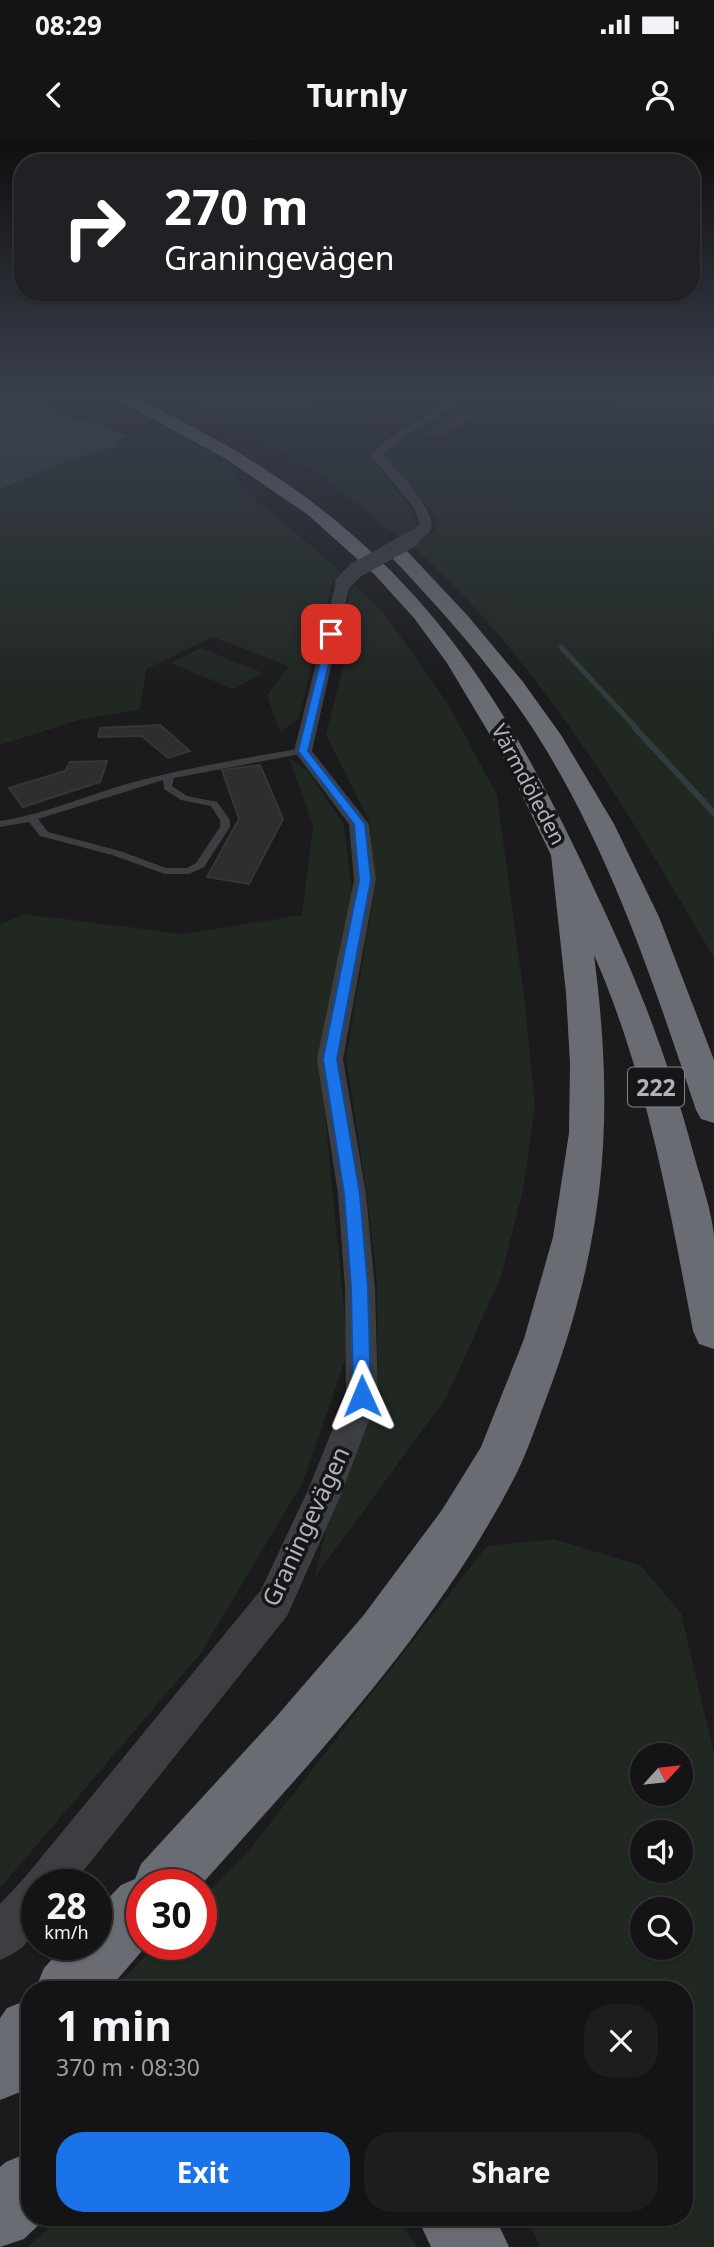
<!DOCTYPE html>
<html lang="en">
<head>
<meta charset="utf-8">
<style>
  :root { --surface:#141416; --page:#1d1d1f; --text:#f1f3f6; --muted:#9d9ea1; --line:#333335; --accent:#1a73e8 }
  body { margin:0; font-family:"Noto Sans",sans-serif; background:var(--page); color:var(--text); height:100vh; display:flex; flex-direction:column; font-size:26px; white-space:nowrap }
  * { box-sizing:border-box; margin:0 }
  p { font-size:23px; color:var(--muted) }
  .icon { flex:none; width:38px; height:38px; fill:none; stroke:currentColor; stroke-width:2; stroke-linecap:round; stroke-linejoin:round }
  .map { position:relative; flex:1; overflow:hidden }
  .sheet { position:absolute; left:21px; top:1841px; width:672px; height:245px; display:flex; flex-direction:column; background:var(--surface); border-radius:28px; box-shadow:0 2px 5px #0004,0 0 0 2px var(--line) }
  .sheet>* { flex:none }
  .guide { position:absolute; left:14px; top:14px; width:686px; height:147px; border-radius:28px; box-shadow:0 2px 5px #0004,0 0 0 2px var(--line); background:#202124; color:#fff; overflow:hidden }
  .needle { width:46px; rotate:63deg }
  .controls { position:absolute; left:630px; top:1603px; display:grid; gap:14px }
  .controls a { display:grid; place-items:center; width:63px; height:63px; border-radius:50%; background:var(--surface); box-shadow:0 2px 5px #0004,0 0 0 2px var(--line); font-size:35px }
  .speed { position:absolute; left:21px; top:1729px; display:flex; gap:14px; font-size:35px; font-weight:700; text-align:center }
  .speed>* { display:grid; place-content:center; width:91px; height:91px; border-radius:50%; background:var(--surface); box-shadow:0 2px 5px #0004,0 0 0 2px var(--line); line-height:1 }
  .speed small { font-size:18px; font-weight:400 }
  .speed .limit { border:10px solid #d22; background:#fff; color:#111 }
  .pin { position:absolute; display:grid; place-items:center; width:60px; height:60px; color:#fff; margin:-30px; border-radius:14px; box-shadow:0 4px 10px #0006 }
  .me { position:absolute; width:77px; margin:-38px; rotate:359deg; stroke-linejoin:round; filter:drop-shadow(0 0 5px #0008) }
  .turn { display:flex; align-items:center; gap:24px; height:147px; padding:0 35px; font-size:32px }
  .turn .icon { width:91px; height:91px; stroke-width:2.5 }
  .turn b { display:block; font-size:49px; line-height:60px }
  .round { display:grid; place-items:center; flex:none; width:74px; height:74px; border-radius:28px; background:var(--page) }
  .summary { display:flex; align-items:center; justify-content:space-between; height:119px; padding:0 35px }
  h1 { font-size:42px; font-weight:700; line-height:52px }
  .action { display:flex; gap:14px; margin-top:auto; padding:14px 35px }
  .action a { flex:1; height:80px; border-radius:28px; background:var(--accent); color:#fff; font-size:28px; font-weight:700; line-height:80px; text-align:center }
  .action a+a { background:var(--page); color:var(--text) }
  .status { display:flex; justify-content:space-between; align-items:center; height:49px; padding:0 35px; background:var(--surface); direction:ltr }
  .status svg { height:19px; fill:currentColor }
  header { display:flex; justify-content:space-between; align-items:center; height:91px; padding:0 35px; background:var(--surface); font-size:32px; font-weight:700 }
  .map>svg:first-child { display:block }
  .green { fill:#212822; fill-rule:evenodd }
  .water { fill:#323b40 }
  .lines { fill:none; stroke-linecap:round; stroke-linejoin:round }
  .stream-far1 { stroke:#323b40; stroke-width:5 }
  .stream { stroke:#323b40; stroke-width:6 }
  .building { fill:#2e2e31; stroke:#353639; stroke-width:2 }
  .service { fill:#3c3e42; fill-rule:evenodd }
  .minor { fill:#3c3e42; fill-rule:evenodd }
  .motorway { fill:#696c72; fill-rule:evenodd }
  .minor-bridge-far1 { stroke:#3c3e42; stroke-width:12 }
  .minor-bridge { stroke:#3c3e42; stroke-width:16 }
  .route { fill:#1a73e8; stroke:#114b97; stroke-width:2 }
  .labels { text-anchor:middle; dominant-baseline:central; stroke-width:7; stroke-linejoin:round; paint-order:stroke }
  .far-street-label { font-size:21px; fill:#afb4bb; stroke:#161618 }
  .shield { fill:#161618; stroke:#81858a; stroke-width:2 }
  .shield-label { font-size:23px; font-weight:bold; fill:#afb4bb }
  .street-label { font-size:24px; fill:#afb4bb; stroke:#161618 }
</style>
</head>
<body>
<div class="status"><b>08:29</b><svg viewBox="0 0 49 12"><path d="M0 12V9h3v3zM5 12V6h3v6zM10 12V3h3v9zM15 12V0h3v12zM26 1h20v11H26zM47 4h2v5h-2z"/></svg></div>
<header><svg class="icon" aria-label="back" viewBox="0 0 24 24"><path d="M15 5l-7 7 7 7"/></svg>Turnly<svg class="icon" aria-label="person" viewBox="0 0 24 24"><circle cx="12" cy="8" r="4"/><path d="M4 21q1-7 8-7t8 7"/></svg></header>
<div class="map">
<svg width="714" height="2107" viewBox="0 0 714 2107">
  <rect width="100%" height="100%" fill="#1b1b1d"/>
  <path class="green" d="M175,255h141l-6,12c30,21 45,25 81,29l-18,8 -4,9 39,52 10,19 -5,9 -11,7 -83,-66 -71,-43z
    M635,255h79v563c-85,-146 -174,-296 -300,-411l21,-16 1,-14 -54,-63c17,-28 44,-8 69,-13 15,-3 27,-21 41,-26 39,-13 79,-6 119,-3z
    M159,284l66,39 24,30 91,78 -9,16 -32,131 -19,14 -13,-37 22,-29 -76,-29 -67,32 -6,41 -58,9 -82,26v-256l75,-31 38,-11c7,-14 33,-18 46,-23z
    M355,445l31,31 62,88 49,91 28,209 10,103 -12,83 -22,87 -55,121 -131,179 17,-74 46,-111 -1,-108 -10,-90 -21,-136 30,-176 -6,-60 -44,-87 18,-72 5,-70z
    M201,508l62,25 -30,16 -62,-26z
    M289,618l18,12 37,55 8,70 -33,158 29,298 -45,131 -102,171 -201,235v-963l24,-11 160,20 118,-19 11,-90z
    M553,1399l87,26 41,48 33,141v493h-174l-14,-30h158v-227h-566l2,-8 37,-38h44v-45l49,-50 237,-303zM642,1615h39v39h-39zM642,1692h39v39h-39zM642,1769h39v39h-39z
    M61,2077h334l23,30h-391z"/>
  <path class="water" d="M0,255h46l-8,9 38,16 27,4 24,12 -11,5 1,3 -4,3 -38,11 -75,31z"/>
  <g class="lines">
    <path class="stream-far1" d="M561,507l76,82"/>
    <path class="stream" d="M635,588l79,85"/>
  </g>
  <path class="building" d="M463,273l14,2 -40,21 -14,-3z
    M160,585l30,26 -22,7 -26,-22 -44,1 2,-9z
    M107,621l-7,21 -77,25 -14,-19 56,-17 5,-9z
    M260,625l23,54 -34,65 -42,-7 32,-58 -17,-49z"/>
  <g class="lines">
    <path class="service" d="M396,255l64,7 -3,2z
      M303,608l3,1v4l-132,25 -2,8 15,10 30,6 13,18v7l-26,40 -15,7h-24l-53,-19 -72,-19 -11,-14 -29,5v-6c47,-7 89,-27 134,-39 56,-15 112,-24 169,-34zM163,640l1,9 17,11 30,6 9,14v7l-24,36 -9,5h-21l-46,-17 -72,-19 -10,-13z"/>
    <path class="minor" d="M461,255h12l-69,42 -21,17c13,17 53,54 48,75l-7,4 -5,-1v-10l-5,-14 -44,-54 26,-21z
      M343,439l7,4 -38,168 57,73 7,56 -33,179 23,135 9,94 3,108 -38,101 -53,119 -215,269h-35c0,37 3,59 -37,75v-56l26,-28 235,-286 47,-100 38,-94 -1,-108 -7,-94 -21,-135 37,-179 -5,-56 -55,-73 42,-168z"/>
    <path class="motorway" d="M109,255c5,0 12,-1 18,0 11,2 23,10 33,15 30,15 60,31 89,49 194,120 274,273 365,473 34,74 60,148 81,227 7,24 16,51 19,76 0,37 0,77 0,114l-15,-5 -6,-13c-24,-127 -47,-258 -99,-376 21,162 12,282 -45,436 -12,31 -22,64 -38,93 -79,150 -198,276 -310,401h-59v59h6l-40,46h-73l9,-22 22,-24h30v-33l25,-26 14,-6 6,-15 135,-147 87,-101 79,-106 39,-63 43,-108 29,-102 16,-104 1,-70 -4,-70 -15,-138 -46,-95 -58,-97 -33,-45 -39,-43 -68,-61 -81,-55z
      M400,409l7,2 60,64 56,67 38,53 53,89 45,93 55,143v63l-13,-4 -5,-9c-43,-129 -86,-259 -159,-375 -41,-64 -92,-121 -144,-176l-3,-4z
      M30,1859v83l-7,9 -23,9v-82l7,-10z
      M30,2012v65h17l-23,22 -24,8v-80l6,-5z
      M417,2077h78l14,30h-78z"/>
    <path class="minor-bridge-far1" d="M409,401l15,-12"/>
    <path class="minor-bridge" d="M343,443l13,-13 56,-31"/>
  </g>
  <linearGradient id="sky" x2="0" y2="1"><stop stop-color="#0f0f10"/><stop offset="0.46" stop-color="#393f4c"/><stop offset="1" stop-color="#393f4c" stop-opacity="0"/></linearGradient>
  <rect width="714" height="550" fill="url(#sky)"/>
  <path class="route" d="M331,491l5,3 -28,117 57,73 4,37 2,19 -34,179 23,135 8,94 3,108 -2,6 -7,3 -6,-3 -3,-6 -2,-108 -7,-94 -21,-135 36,-179 -2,-19 -3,-37 -56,-73 29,-117z"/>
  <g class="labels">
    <g class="far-street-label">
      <text transform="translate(529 644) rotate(62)">Värmdöleden</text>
    </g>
    <rect class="shield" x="628" y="927.5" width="56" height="39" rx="5"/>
    <g class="shield-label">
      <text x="656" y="947">222</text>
    </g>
    <g class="street-label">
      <text transform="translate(305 1386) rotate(-65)">Graningevägen</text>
    </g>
  </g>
</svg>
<div class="controls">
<a><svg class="needle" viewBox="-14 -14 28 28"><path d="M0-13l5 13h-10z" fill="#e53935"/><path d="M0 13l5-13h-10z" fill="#9d9ea1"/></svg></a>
<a><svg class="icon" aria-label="sound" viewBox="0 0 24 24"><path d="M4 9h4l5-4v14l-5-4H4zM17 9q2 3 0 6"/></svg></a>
<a><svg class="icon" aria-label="search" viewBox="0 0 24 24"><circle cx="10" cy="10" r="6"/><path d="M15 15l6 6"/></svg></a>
</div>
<div class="speed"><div>28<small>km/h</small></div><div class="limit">30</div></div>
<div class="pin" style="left:331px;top:494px;background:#d93025"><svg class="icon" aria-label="arrive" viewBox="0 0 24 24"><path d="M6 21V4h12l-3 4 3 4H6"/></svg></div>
<svg class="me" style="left:362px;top:1256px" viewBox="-20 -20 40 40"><path d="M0-17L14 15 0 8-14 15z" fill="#1a73e8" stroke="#fff" stroke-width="4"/></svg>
<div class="guide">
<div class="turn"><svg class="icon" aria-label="right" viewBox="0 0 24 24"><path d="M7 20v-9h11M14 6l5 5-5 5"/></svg><div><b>270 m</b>Graningevägen</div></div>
</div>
<section class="sheet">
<div class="summary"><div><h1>1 min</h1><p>370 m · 08:30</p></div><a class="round"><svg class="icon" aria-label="close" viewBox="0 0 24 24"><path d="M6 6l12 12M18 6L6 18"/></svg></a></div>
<div class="action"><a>Exit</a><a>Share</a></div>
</section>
</div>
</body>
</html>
